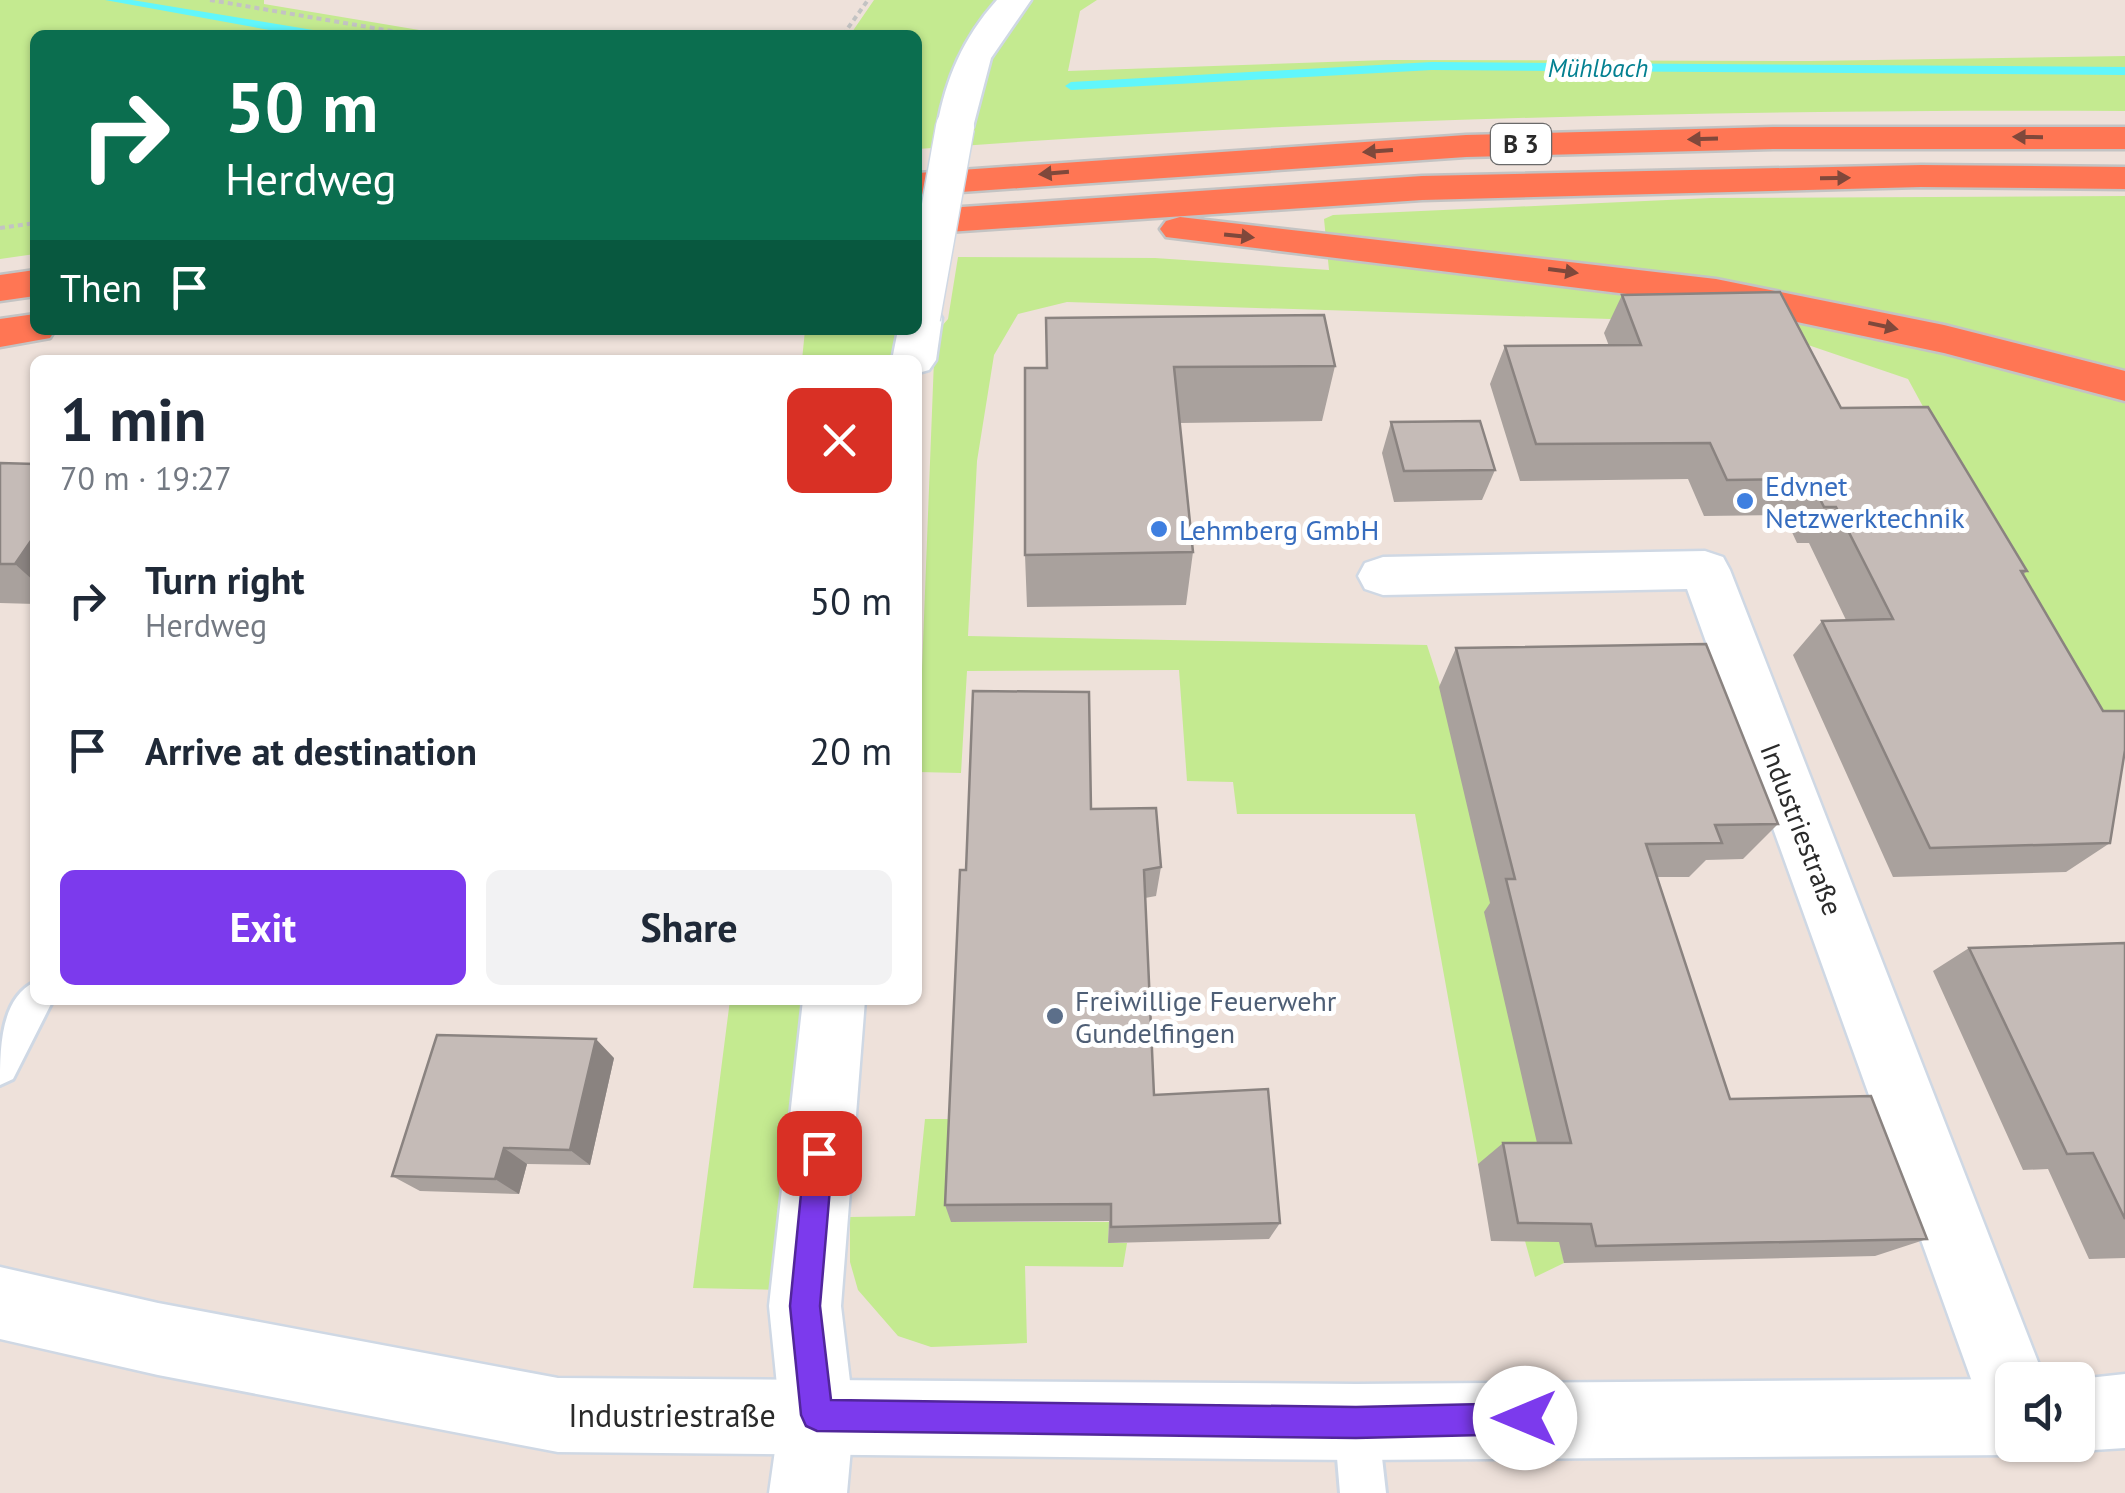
<!DOCTYPE html>
<html lang="en">
<head>
<meta charset="utf-8">
<style>
  :root { --surface:#fff; --page:#f2f2f3; --text:#1f2937; --muted:#747a83; --accent:#7c3aed }
  body { margin:0; font-family:"PT Sans",sans-serif; background:var(--page); color:var(--text); height:100vh; display:flex; flex-direction:column; font-size:38px; white-space:nowrap }
  * { box-sizing:border-box; margin:0 }
  p { font-size:32px; color:var(--muted) }
  .icon { flex:none; width:55px; height:55px; fill:none; stroke:currentColor; stroke-width:2; stroke-linecap:round; stroke-linejoin:round }
  .map { position:relative; flex:1; overflow:hidden }
  .sheet { position:absolute; left:30px; top:355px; width:892px; height:650px; display:flex; flex-direction:column; background:var(--surface); border-radius:15px; box-shadow:0 2px 8px #0004 }
  .sheet>* { flex:none }
  .hud { position:absolute; left:30px; top:30px; width:892px; height:305px; border-radius:15px; box-shadow:0 2px 8px #0004; background:#0b6e4f; color:#fff; overflow:hidden }
  .buttons { position:absolute; left:1995px; top:1362px; display:grid; gap:20px }
  .buttons a { display:grid; place-items:center; width:100px; height:100px; border-radius:15px; background:var(--surface); box-shadow:0 2px 8px #0004; font-size:50px }
  .pin { position:absolute; display:grid; place-items:center; width:85px; height:85px; color:#fff; margin:-42px; border-radius:20px; box-shadow:0 5px 15px #0006 }
  .me { position:absolute; width:110px; margin:-55px; rotate:270deg; stroke-linejoin:round; filter:drop-shadow(0 0 8px #0008) }
  .turn { display:flex; align-items:center; gap:35px; height:210px; padding:0 30px; font-size:45px }
  .turn .icon { width:130px; height:130px; stroke-width:2.5 }
  .turn b { display:block; font-size:70px; line-height:85px }
  .then { display:flex; align-items:center; height:95px; padding:0 30px; background:#0003; gap:20px; font-size:38px }
  .round { display:grid; place-items:center; flex:none; width:105px; height:105px; border-radius:15px; background:var(--page) }
  .overview { display:flex; align-items:center; justify-content:space-between; height:170px; padding:0 30px }
  h1 { font-size:60px; font-weight:800; line-height:75px }
  .primary-button { display:flex; gap:20px; margin-top:auto; padding:20px 30px }
  .primary-button a { flex:1; height:115px; border-radius:15px; background:var(--accent); color:#fff; font-size:40px; font-weight:800; line-height:115px; text-align:center }
  .primary-button a+a { background:var(--page); color:var(--text) }
  ul { padding:0; list-style:none }
  li { display:flex; align-items:center; gap:30px; height:150px; padding:0 30px }
  li div { flex:1 }
  li b { display:block; font-size:38px }
  li em { font-style:normal }
  .map>svg:first-child { display:block }
  .green { fill:#c4ea90 }
  .lines { fill:none; stroke-linecap:round; stroke-linejoin:round }
  .stream { fill:#61f6fb; fill-rule:evenodd }
  .lane-casing { stroke:#cfd8e4; stroke-width:6 }
  .street-casing { stroke:#cfd8e4; stroke-width:5 }
  .secondary-casing { stroke:#cfd8e4; stroke-width:5 }
  .highway-casing { stroke:#c3c3c3; stroke-width:5 }
  .path { stroke:#c3c3c3; stroke-width:4; stroke-dasharray:5 4; stroke-linecap:butt }
  .lane { fill:#fff; fill-rule:evenodd }
  .street { fill:#fff; fill-rule:evenodd }
  .secondary { fill:#fff; fill-rule:evenodd }
  .highway { fill:#ff7654; fill-rule:evenodd }
  .street-bridge-casing { stroke:#cfd8e4; stroke-width:41; stroke-linecap:butt }
  .street-bridge { stroke:#fff; stroke-width:38 }
  .wall { fill:#a9a19d }
  .shaded-wall { fill:#8a8380 }
  .building { fill:#c5bbb7; stroke:#8a8380; stroke-width:2.5 }
  .oneway { fill:#7f483b }
  .route { fill:#7c3aed; stroke:#51269a; stroke-width:2.5 }
  .shop-dot { fill:#3f7fe0; stroke:#fff; stroke-width:4 }
  .service-dot { fill:#5c6f8a; stroke:#fff; stroke-width:4 }
  .labels { text-anchor:middle; dominant-baseline:central; stroke-width:10; stroke-linejoin:round; paint-order:stroke }
  .far-water-label { font-size:25px; font-style:italic; fill:#038091; stroke:#fff }
  .shield { fill:#fff; stroke:#6a6a6a; stroke-width:2.5 }
  .shield-label { font-size:25px; font-weight:bold; fill:#2a2a2a }
  .shop-label { font-size:28px; fill:#366cbe; stroke:#fff; text-anchor:start }
  .street-label { font-size:28px; fill:#2a2a2a; stroke:#fff }
  .service-label { font-size:28px; fill:#4e5e75; stroke:#fff; text-anchor:start }
  .near-street-label { font-size:32px; fill:#2a2a2a; stroke:#fff }
</style>
</head>
<body>
<div class="map">
<svg width="2125" height="1493" viewBox="0 0 2125 1493">
  <rect width="100%" height="100%" fill="#eee1da"/>
  <path class="green" d="M0,0h264v4l185,31h-414v219l-35,5z
    M874,0h223l-17,11 -12,60 318,-11 424,1 315,-5v55c-403,-2 -806,8 -1207,38v-114h-68z
    M2125,196v546l-19,1 -198,-364 -138,-47 -65,-10 -638,-20 -49,12 -24,41 -17,106 -9,175 459,9 76,235 61,383 -29,14 -10,-36 -47,-77 -63,-350h-178l-4,-32 -46,-1 -8,-111 -212,1 -6,102 -43,-1 17,-438 13,-15 10,-62 197,1 174,12 -5,-51 9,-4 378,-17z
    M805,330h92l-4,30h-91z
    M730,1000h87l-35,290 -89,-2z
    M925,1119h30l-4,103h158l-1,21h19l-4,24 -98,-1 2,77 -96,4 -33,-11 -40,-46 -8,-28v-45l65,-1z"/>
  <g class="lines">
    <path class="stream" d="M105,0h27l187,31 6,4h-28z
      M1432,62l693,5v8l-693,-5 -361,20 -6,-4 6,-4z"/>
    <g class="lane-casing">
      <path id="lane" d="M35,982v18h18l-40,79 -13,6c0,-35 0,-87 35,-103z
        M1356,1400l16,6 6,16 8,71h-46l-6,-71 6,-16z"/>
    </g>
    <g class="street-casing">
      <path id="street" d="M997,0h34l-40,58 -18,69 -5,8 -13,3 -13,-3 -5,-8c9,-49 26,-89 60,-127z
        M918,305l18,3 6,10 -6,42 -7,10 -11,3v-13h-26l6,-30h20z
        M1705,551l18,6 7,13 315,810h-33v47l-26,-11 -11,-26 -288,-801 -304,6 -18,-6 -7,-13 7,-13 18,-6z
        M803,1000h62l-24,306 13,109 -7,78h-78l11,-78 -11,-109z"/>
    </g>
    <g class="secondary-casing">
      <path id="secondary" d="M0,1267l158,36 400,75 798,6 656,-5v66h23l-23,10 -656,5 -798,-8 -400,-77 -158,-36z
        M2125,1374v74l-47,3 -16,-6h16v-65h-8z"/>
    </g>
    <g class="highway-casing">
      <path id="highway" d="M1773,127h352v22h-352l-307,8 -548,38v-22l548,-38z
        M1921,165l204,2v22l-204,-2 -499,13 -504,34v-24l504,-34z
        M1180,217l536,62 228,46 181,46v30l-181,-48 -228,-48 -550,-68 -6,-8 6,-8z
        M35,270v26l-35,5v-26z
        M35,314v16h20l-5,8 -50,9v-28z"/>
    </g>
    <path class="path" d="M210,0l205,35
      M843,35l25,-35
      M0,228l35,-5"/>
    <use href="#lane" class="lane"/>
    <use href="#street" class="street"/>
    <use href="#secondary" class="secondary"/>
    <use href="#highway" class="highway"/>
    <g class="street-bridge-casing">
      <path id="street-bridge" d="M921,318l34,-191"/>
    </g>
    <use href="#street-bridge" class="street-bridge"/>
  </g>
  <path class="wall" d="M1622,295l219,113 186,163 -4,4 87,268 -44,29 -173,5 -100,-222 29,-34 24,-1 -37,-77h-12l-13,-28 -80,1 -16,-37 -168,2 -30,-97 15,-38h104l-5,-13z
    M1335,366l-13,55 -143,2 14,129 -7,53 -159,2 -2,-52v-187z
    M1391,422l104,48 -13,30 -88,2 -12,-49z
    M0,463l35,1v140l-35,-1z
    M1456,648l322,176 -35,35 -37,1 -17,17h-32l73,222 197,140 -52,17 -311,7 -5,-21 -68,-1 -13,-77 25,-21h34l-53,-231 6,-9 -51,-216z
    M1091,809l70,58 -5,29 -11,2 9,197 126,128 -11,16 -161,4 1,-22 -158,1 -6,-17 21,-335z
    M2125,943v315l-36,1 -41,-90 -25,1 -90,-199 36,-23z
    M614,1058l-24,107 -63,-1 -8,30 -99,-3 -28,-15z"/>
  <path class="shaded-wall" d="M35,535v47l-20,-18z
    M596,1039l18,19 -24,107 -20,-15z
    M504,1148l23,16 -8,30 -24,-15z"/>
  <path class="building" d="M1780,292l61,116 87,-1 99,164h-6l82,140h22v39l-15,93 -180,5 -108,-227 71,-2 -57,-112h-12l-14,-28 -83,1 -17,-37 -174,1 -31,-98 136,-1 -19,-50z
    M1324,315l11,51 -161,1 19,185 -168,3v-187h22l-1,-50z
    M1480,421l15,49 -91,1 -13,-49z
    M0,463l35,1v71l-20,29h-15z
    M1706,644l72,180 -63,1 7,18 -76,1 84,255 141,-3 56,143 -331,7 -5,-22 -73,-1 -15,-80h68l-65,-264h9l-59,-231z
    M973,691l116,1 2,117 65,-1 5,59 -17,3 10,225 114,-6 12,134 -169,4v-23l-166,1 15,-335h6z
    M2125,943v276l-32,-66 -26,1 -98,-206z
    M437,1035l159,4 -26,111 -66,-2 -9,31 -103,-3z"/>
  <defs><path id="oneway-solid" d="M-6-.8H1V-3.2L6.5 0L1 3.2V.8H-6Z" transform="scale(2.5)"/></defs>
  <g class="oneway">
    <use href="#oneway-solid" transform="translate(2028 137) rotate(-179)"/>
    <use href="#oneway-solid" transform="translate(1703 139) rotate(178)"/>
    <use href="#oneway-solid" transform="translate(1378 151) rotate(176)"/>
    <use href="#oneway-solid" transform="translate(1054 173) rotate(175)"/>
    <use href="#oneway-solid" transform="translate(1835 178) rotate(-1)"/>
    <use href="#oneway-solid" transform="translate(1239 236) rotate(6)"/>
    <use href="#oneway-solid" transform="translate(1563 271) rotate(8)"/>
    <use href="#oneway-solid" transform="translate(1883 326) rotate(12)"/>
  </g>
  <path class="route" d="M819,1139l10,4 4,10 -13,153 11,94 525,7 169,-4 11,4 5,11 -5,11 -11,5 -169,4 -539,-7 -11,-5 -5,-11 -11,-109 15,-153 4,-10z"/>
  <g class="shop-dot">
    <circle cx="1745" cy="501" r="10"/>
    <circle cx="1159" cy="529" r="10"/>
  </g>
  <circle class="service-dot" cx="1055" cy="1016" r="10"/>
  <g class="labels">
    <g class="far-water-label">
      <text x="1598" y="68">Mühlbach</text>
    </g>
    <rect class="shield" x="1491" y="124" width="60" height="40" rx="8"/>
    <g class="shield-label">
      <text x="1521" y="144">B 3</text>
    </g>
    <g class="shop-label">
      <text x="1765" y="485">Edvnet<tspan x="1765" dy="32">Netzwerktechnik</tspan></text>
      <text x="1179" y="529">Lehmberg GmbH</text>
    </g>
    <g class="street-label">
      <text transform="translate(1802 829) rotate(69)">Industriestraße</text>
    </g>
    <g class="service-label">
      <text x="1075" y="1000">Freiwillige Feuerwehr<tspan x="1075" dy="32">Gundelfingen</tspan></text>
    </g>
    <g class="near-street-label">
      <text x="672" y="1415">Industriestraße</text>
    </g>
  </g>
</svg>
<div class="buttons">
<a><svg class="icon" aria-label="sound" viewBox="0 0 24 24"><path d="M4 9h4l5-4v14l-5-4H4zM17 9q2 3 0 6"/></svg></a>
</div>
<div class="pin" style="left:819px;top:1153px;background:#d93025"><svg class="icon" aria-label="arrive" viewBox="0 0 24 24"><path d="M6 21V4h12l-3 4 3 4H6"/></svg></div>
<svg class="me" style="left:1525px;top:1418px" viewBox="-20 -20 40 40"><circle r="19" fill="#fff"/><path d="M0-13L10 11 0 6-10 11z" fill="#7c3aed"/></svg>
<div class="hud">
<div class="turn"><svg class="icon" aria-label="right" viewBox="0 0 24 24"><path d="M7 20v-9h11M14 6l5 5-5 5"/></svg><div><b>50 m</b>Herdweg</div></div>
<div class="then">Then<svg class="icon" aria-label="arrive" viewBox="0 0 24 24"><path d="M6 21V4h12l-3 4 3 4H6"/></svg></div>
</div>
<section class="sheet">
<div class="overview"><div><h1>1 min</h1><p>70 m · 19:27</p></div><a class="round" style="background:#d93025;color:#fff"><svg class="icon" aria-label="close" viewBox="0 0 24 24"><path d="M6 6l12 12M18 6L6 18"/></svg></a></div>
<ul>
<li><svg class="icon" aria-label="right" viewBox="0 0 24 24"><path d="M7 20v-9h11M14 6l5 5-5 5"/></svg><div><b>Turn right</b><p>Herdweg</p></div><em>50 m</em></li>
<li><svg class="icon" aria-label="arrive" viewBox="0 0 24 24"><path d="M6 21V4h12l-3 4 3 4H6"/></svg><div><b>Arrive at destination</b></div><em>20 m</em></li>
</ul>
<div class="primary-button"><a>Exit</a><a>Share</a></div>
</section>
</div>
</body>
</html>
